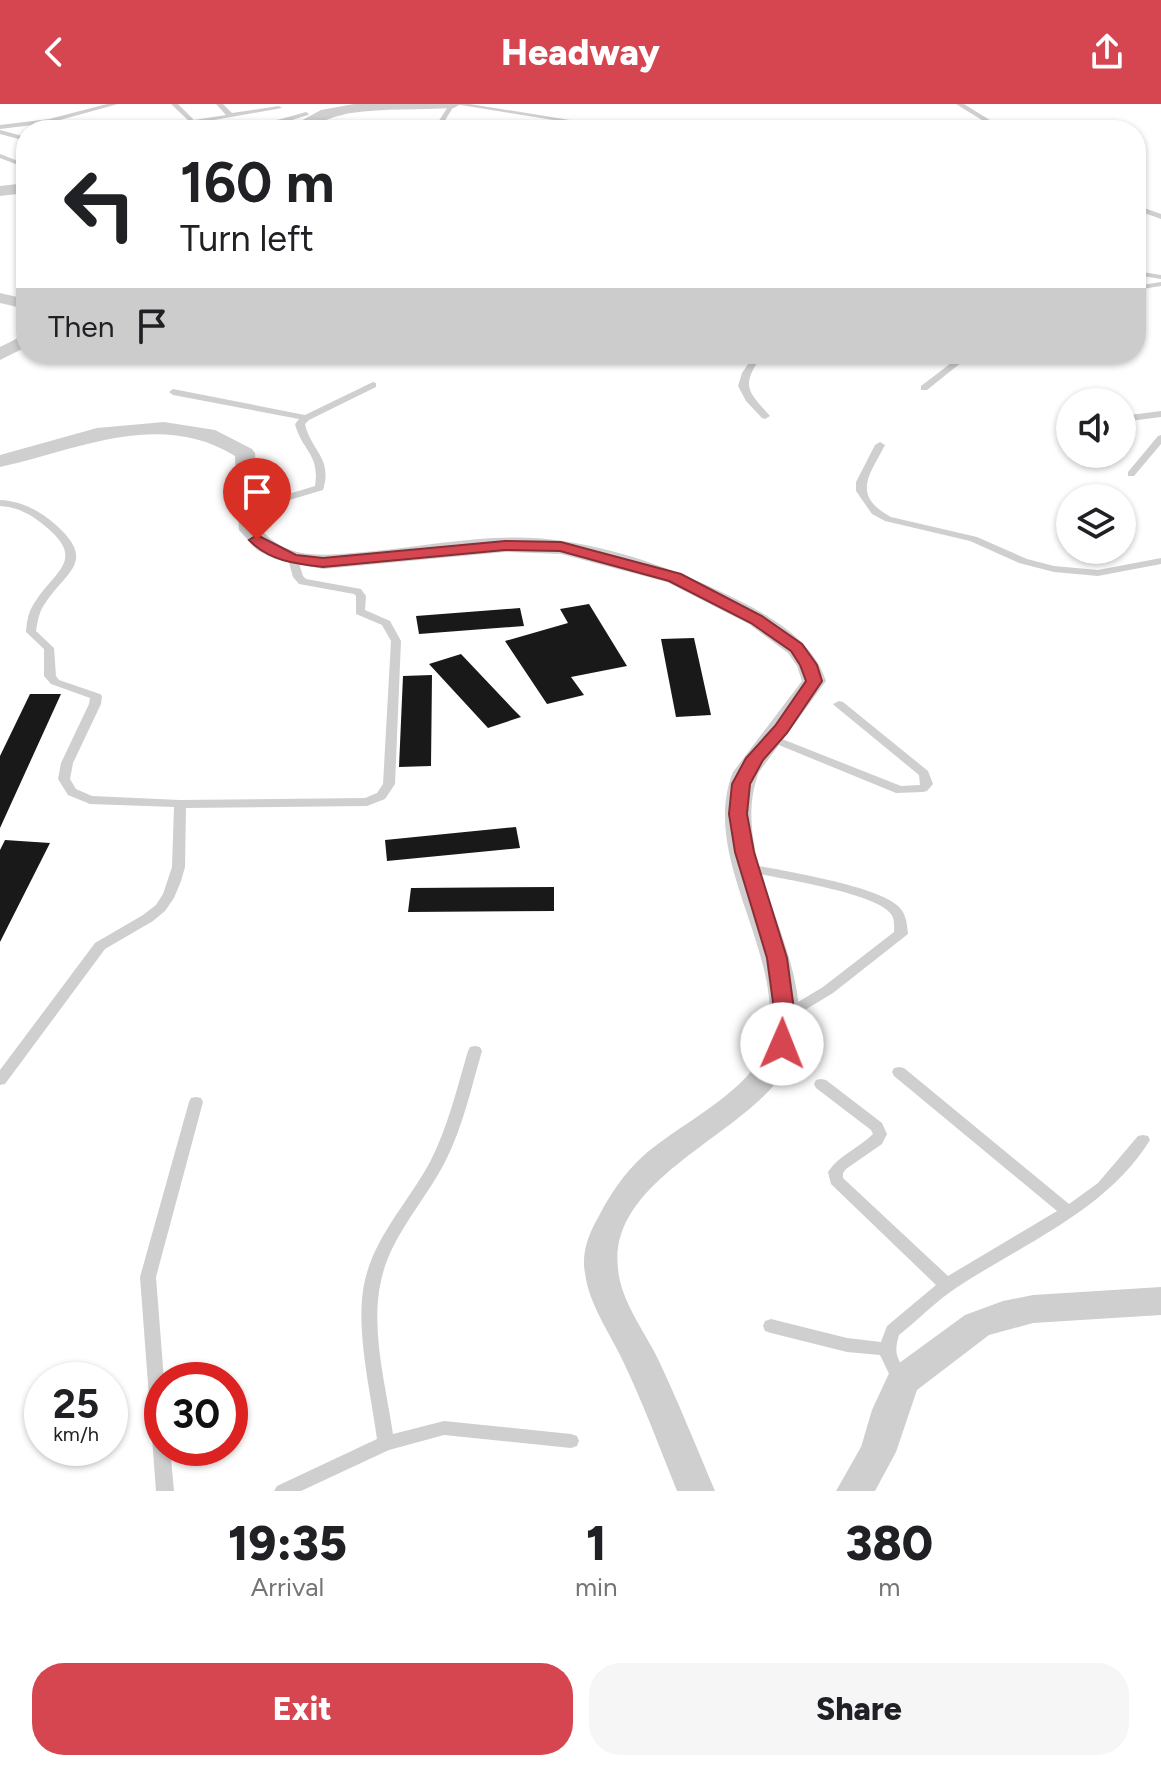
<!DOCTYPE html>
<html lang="en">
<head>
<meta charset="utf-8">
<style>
  :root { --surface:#fff; --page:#f6f6f6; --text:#202124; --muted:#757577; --accent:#d64651 }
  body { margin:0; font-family:Figtree,sans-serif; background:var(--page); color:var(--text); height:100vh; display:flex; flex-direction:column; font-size:30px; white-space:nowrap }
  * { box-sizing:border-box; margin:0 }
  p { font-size:26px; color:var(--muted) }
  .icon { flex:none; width:44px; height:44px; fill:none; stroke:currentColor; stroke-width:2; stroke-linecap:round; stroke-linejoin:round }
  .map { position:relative; height:1387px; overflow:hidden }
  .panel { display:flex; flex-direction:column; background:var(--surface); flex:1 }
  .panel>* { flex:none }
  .banner { position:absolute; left:16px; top:16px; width:1130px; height:244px; border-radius:32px; box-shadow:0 2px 6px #0004; background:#fff; color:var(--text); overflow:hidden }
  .controls { position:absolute; left:1056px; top:284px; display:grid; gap:16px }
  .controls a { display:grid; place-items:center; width:80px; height:80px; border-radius:50%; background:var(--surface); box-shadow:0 2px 6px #0004; font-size:40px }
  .speed { position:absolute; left:24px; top:1258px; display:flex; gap:16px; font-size:40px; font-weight:700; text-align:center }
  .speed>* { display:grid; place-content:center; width:104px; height:104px; border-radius:50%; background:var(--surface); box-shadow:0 2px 6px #0004; line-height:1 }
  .speed small { font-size:20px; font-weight:400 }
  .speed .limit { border:12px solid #d22; background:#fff; color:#111 }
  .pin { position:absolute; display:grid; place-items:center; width:68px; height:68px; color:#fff; margin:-82px -34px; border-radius:50% 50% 50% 0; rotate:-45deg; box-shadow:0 0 8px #0007 }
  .pin .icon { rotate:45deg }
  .me { position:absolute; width:88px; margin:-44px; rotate:1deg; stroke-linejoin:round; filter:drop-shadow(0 0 6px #0008) }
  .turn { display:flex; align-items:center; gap:28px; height:168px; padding:0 32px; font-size:36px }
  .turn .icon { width:104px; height:104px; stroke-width:2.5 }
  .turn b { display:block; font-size:56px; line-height:68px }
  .then { display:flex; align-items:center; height:76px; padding:0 32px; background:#0003; gap:16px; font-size:30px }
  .eta { display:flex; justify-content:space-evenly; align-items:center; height:136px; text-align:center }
  .eta b { font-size:48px; font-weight:800; line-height:56px }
  .action { display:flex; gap:16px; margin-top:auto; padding:16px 32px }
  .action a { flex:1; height:92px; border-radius:32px; background:var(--accent); color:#fff; font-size:32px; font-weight:800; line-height:92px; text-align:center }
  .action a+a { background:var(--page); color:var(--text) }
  header { display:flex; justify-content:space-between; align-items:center; height:104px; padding:0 32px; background:var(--accent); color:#fff; font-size:36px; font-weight:800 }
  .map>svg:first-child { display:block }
  .building { fill:#191919 }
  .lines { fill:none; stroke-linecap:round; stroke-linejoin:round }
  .service { fill:#cfcfcf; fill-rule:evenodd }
  .minor { fill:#cfcfcf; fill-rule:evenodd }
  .route { fill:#d64651; stroke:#8b2e35; stroke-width:2 }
</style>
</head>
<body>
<header><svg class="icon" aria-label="back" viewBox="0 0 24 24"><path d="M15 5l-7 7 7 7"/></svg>Headway<svg class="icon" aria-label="share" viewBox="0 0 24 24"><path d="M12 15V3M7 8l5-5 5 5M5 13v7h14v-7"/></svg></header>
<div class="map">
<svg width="1161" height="1387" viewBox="0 0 1161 1387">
  <rect width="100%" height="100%" fill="#fff"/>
  <path class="building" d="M589,500l38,62 -56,11 13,18 -37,9 -42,-63 63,-18 -8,-14z
    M520,504l4,18 -105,8 -3,-18z
    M694,534l17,77 -35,2 -15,-78z
    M461,550l52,55 8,8 -33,11 -59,-64z
    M432,571l-1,91 -32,1 4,-91z
    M30,590h31l-61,134v-72z
    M516,723l4,21 -133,13 -2,-21z
    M5,736l45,3 -50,99v-92z
    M554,783v24l-146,1 3,-24z"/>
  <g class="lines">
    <path class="service" d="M107,0h11l-69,19 -49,6v-4l49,-6z
      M171,0h7l16,16 32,-5 -10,-11h7l9,9 47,-7 3,2 -90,16z
      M451,0l3,2 -15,24h-6l16,-25z
      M454,0h16l162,26h-17z
      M956,0h8l42,26h-8z
      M306,8l3,2 -1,1 -32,10 -50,5 55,-11z
      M0,26l26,7v4l-26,-7z
      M0,50l26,10v4l-26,-10z
      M1136,101l25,9v5l-25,-9z
      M1136,167l25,4v4l-25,-4z
      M1161,178v4l-25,4v-4z
      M755,250h8c-22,32 -17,35 7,62l-5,3 -3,-1 -16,-17 -8,-15 4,-13z
      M963,250h9l-45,36h-6v-4z
      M373,278l3,1v4l-67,33 -4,4c6,27 28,34 18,66l-74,22 -5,-3 2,-2 69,-21c5,-32 -13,-35 -20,-62l4,-5 -126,-24 -4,-3 4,-3 132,26z
      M1161,307v6l-39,5v-6z
      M1161,331v9l-27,32h-6v-4l30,-36z
      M880,338l5,3c-16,31 -34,50 6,72l86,20 50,22 27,7 44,4 63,-12v6l-63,12 -44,-4 -35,-9 -49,-22 -85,-20 -13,-7 -16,-23v-9l19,-37z
      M0,396c22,1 40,11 56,25 40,36 12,45 -10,77 -7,9 -8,18 -10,29l18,17 2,28 3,4 41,14 2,2 -1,8 -28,59 -3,16 6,10 16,7 88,4 185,-2 12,-5 6,-9 8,-143 -9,-16 -26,-11v-18l-2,-2 -55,-10 -6,-7 -5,-18 1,-2h8l6,19 3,3 55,10 5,7 -1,14 25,11 11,20 -6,143 -10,15 -18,7 -181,2 -1,59 -4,14 -7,17 -9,13 -12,10 -48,28 -100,135 -5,1v-15l95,-127 48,-28 13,-10 7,-11 9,-27 2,-60 -84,-3 -22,-9 -10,-16 3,-16 28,-59 1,-6 -39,-14 -7,-8v-27l-18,-17c1,-11 2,-20 9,-30 19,-31 52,-42 10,-76 -13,-11 -27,-19 -45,-20z
      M839,597l4,1 85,69 5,13 -6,7 -4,1 -27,1 -127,-52 -2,-2 2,-2h8l124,49 19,-1 -1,-10 -84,-69 -2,-2z
      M749,760c33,7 126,21 149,42 8,7 9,17 10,28l-75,59 -43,26h-10l-2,-3 2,-3 43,-26 71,-55c0,-5 1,-13 -3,-18 -16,-22 -117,-36 -146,-43l-2,-3z
      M475,942l5,1 2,4c-11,37 -19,76 -37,111 -20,39 -55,75 -64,119 -11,47 5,106 12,153l51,-13 127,13 6,2 2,5 -2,5 -6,2 -127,-13 -55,15 -88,41h-27l3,-5 100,-47c-6,-47 -23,-113 -12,-159 10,-44 44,-79 65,-118 18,-35 27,-74 38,-111l2,-4z
      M899,963l5,1 165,136 29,-21 40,-47 5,-1 5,1 2,4c-44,71 -126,103 -194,148 -20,13 -38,32 -57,47 -7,23 1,25 11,43l-2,5 -6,2 -11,-7 -11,-23 -33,-3 -76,-19 -6,-2 -2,-5 2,-5 6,-2 76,19 34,4 6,-16 49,-41 -105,-101 -3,-12c11,-17 31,-24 45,-38l-2,-4 -55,-42 -2,-4 2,-4 5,-1 5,1 56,43 5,11 -5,10 -36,25 -3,4v5l105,98 109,-65 -163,-135 -2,-4 2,-4z
      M196,993l5,1 2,4 -47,175 8,103h-2v68h8l4,43h-18l-16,-214 49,-175 2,-4z"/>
    <path class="minor" d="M354,0h107l-7,4c-34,2 -70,0 -103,5 -24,4 -43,17 -67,17l37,-20z
      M26,79v10l-26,3v-10z
      M0,189l26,6v10l-26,-6z
      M26,230v13l-26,13v-13z
      M164,318l51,8 37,19 3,4 6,76c10,13 25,21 41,24 24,4 48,0 73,-2 60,-6 127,-20 187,-10 63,9 122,32 178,60 35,18 73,40 86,80l-67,91c-33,85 52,178 39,266 -13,89 -192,127 -180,231 3,32 25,60 39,88 21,44 39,89 58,134h-38c-18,-45 -35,-91 -56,-134 -13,-27 -32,-53 -36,-84 -4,-20 4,-40 14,-57 11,-22 25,-42 43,-59 34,-32 117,-69 126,-118 16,-89 -69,-182 -35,-267l69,-91 -5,-15 -9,-13 -39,-29 -82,-42 -106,-28 -56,-2 -182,17 -48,-10 -18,-9 -18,-20 -4,-74c-75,-47 -158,-6 -235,11v-12l97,-27z
      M1161,1183v28l-128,8 -44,12 -72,55 -21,62 -21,39h-39l25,-44 11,-37 19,-41 74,-54 38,-14 30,-6z"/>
  </g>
  <path class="route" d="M257,431l39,20 27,3 182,-17 56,1 120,32 81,42 40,28 15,21 5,16 -35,52 -24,27 -13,24 -3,30 7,38 33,106 8,59 -5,32h-15l-3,-5 3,-27 -8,-59 -32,-106 -6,-38 3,-30 14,-26 29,-32 31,-45 -6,-16 -9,-14 -40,-28 -82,-42 -109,-30 -55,-1 -182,17c-27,-3 -54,-6 -74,-27z"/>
</svg>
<div class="controls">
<a><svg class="icon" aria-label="sound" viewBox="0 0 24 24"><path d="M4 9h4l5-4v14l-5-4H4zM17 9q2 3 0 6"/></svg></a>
<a><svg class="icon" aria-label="layers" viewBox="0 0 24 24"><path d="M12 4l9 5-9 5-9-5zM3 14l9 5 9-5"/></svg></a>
</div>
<div class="speed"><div>25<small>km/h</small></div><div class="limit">30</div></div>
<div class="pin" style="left:257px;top:436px;background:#d93025"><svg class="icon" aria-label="arrive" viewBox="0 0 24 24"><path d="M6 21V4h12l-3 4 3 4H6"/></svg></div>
<svg class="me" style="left:782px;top:940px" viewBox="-20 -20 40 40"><circle r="19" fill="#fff"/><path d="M0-13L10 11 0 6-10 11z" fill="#d64651"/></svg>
<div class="banner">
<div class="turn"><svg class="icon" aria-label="left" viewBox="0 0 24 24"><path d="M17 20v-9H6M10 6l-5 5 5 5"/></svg><div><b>160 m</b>Turn left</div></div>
<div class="then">Then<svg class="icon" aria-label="arrive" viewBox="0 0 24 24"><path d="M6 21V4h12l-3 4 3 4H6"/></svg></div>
</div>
</div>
<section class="panel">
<div class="eta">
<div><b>19:35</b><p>Arrival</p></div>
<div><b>1</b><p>min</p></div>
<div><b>380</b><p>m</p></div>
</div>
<div class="action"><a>Exit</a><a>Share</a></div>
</section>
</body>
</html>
